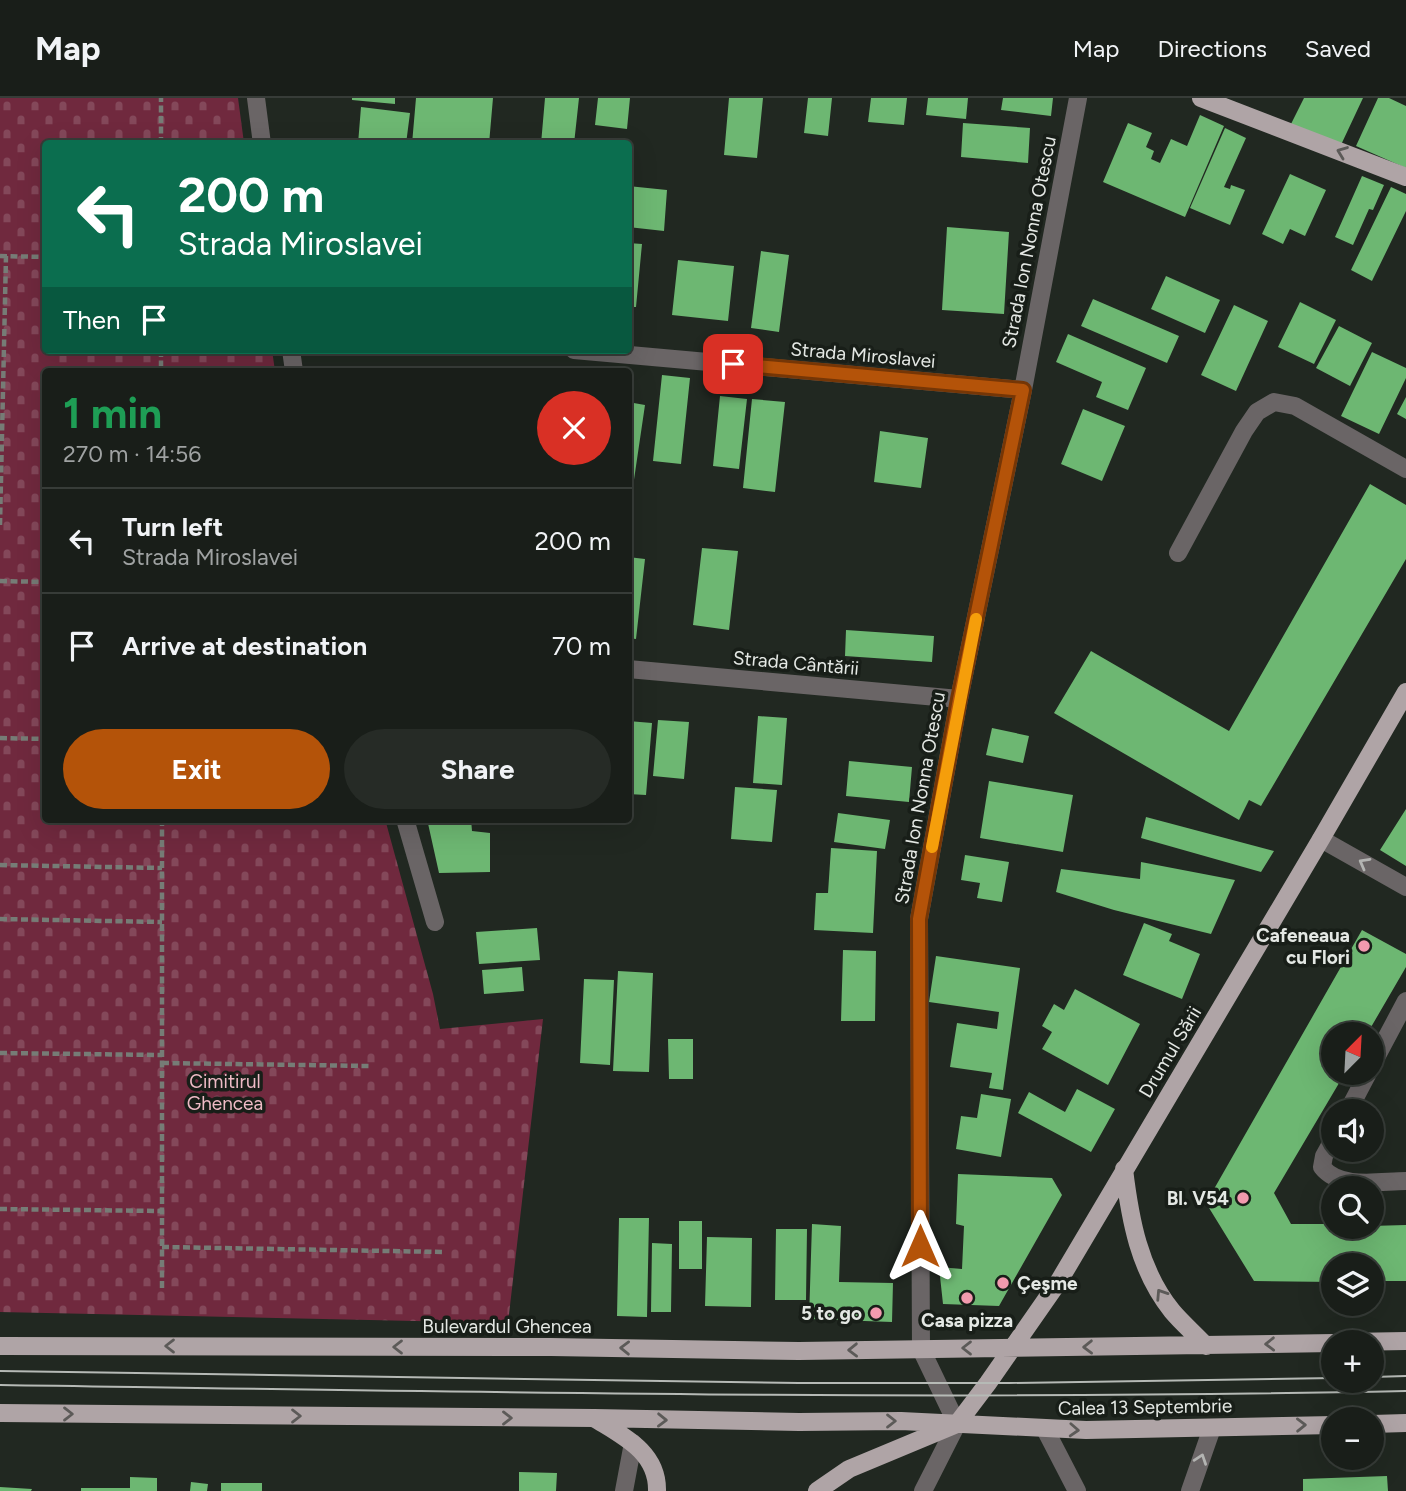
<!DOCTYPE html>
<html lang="en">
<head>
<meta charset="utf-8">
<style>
  :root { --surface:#191e19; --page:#262b26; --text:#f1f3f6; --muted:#9fa2a2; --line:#373c38; --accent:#b45309 }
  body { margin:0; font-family:Figtree,sans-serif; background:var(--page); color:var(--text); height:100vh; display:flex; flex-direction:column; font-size:26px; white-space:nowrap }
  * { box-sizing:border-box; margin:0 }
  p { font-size:23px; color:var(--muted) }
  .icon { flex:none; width:38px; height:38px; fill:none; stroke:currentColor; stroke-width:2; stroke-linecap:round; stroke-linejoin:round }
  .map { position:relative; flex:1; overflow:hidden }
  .drawer { position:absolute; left:42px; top:270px; width:590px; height:455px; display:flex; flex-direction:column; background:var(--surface); border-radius:7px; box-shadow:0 7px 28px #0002,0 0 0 2px var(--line) }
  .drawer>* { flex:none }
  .banner { position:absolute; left:42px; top:42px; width:590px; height:214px; border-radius:7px; box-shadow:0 7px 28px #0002,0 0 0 2px var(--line); background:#0b6e4f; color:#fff; overflow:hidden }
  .needle { width:46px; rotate:24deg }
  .fabs { position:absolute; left:1321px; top:924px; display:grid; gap:14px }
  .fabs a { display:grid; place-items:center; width:63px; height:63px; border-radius:50%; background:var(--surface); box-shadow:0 7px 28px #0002,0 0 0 2px var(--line); font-size:35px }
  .pin { position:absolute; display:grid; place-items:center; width:60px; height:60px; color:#fff; margin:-30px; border-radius:14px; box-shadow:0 4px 10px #0006 }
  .me { position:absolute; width:77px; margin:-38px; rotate:0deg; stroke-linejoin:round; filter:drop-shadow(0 0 5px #0008) }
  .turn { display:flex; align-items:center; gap:24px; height:147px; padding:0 21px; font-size:32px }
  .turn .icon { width:91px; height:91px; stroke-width:2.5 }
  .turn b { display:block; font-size:49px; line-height:60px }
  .then { display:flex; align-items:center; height:66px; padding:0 21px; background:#0003; gap:14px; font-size:26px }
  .round { display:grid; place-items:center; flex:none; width:74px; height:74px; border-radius:37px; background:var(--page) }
  .head { display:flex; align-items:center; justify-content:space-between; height:119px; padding:0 21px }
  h1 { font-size:42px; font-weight:700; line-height:52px; color:#1e9e55 }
  .button { display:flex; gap:14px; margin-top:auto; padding:14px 21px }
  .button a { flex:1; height:80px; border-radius:42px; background:var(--accent); color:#fff; font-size:28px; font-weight:700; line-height:80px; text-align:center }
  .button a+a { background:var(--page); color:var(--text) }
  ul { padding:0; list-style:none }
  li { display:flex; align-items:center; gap:21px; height:105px; padding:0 21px; border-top:2px solid var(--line) }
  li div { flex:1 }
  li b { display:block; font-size:26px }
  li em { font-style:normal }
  header { display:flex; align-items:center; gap:42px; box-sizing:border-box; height:98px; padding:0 35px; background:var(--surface); border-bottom:2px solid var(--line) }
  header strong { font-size:33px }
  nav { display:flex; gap:38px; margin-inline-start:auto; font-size:24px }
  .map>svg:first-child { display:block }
  .cemetery { fill:url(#cemetery-stones) }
  .building { fill:#6db772 }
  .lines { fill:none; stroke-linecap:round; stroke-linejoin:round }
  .path { stroke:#767c76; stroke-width:4.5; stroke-dasharray:7 3.5; stroke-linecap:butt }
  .minor { stroke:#6a6566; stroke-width:18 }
  .major { stroke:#afa4a6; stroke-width:18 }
  .tram { stroke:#b6bab6; stroke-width:2 }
  .oneway { stroke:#5c5a58 }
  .oneway2 { stroke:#b3b4b2 }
  .route-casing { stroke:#753606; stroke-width:18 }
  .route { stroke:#b45309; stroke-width:12 }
  .slow { stroke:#f59e0b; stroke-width:12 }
  .poi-dot { fill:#f29aae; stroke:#181e18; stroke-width:2.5 }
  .labels { text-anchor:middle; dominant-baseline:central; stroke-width:7; stroke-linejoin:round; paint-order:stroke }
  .street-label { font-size:19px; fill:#e4e8e4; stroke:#181e18 }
  .poi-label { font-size:19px; font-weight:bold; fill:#e4e8e4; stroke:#181e18; text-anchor:end }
  .park-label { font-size:19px; fill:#efbbc6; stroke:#181e18 }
</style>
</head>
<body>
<header>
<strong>Map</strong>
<nav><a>Map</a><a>Directions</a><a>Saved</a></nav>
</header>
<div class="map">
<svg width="1406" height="1393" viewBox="0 0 1406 1393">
  <defs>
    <pattern id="cemetery-stones" width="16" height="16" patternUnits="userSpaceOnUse" patternTransform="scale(1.75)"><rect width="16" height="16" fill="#70293e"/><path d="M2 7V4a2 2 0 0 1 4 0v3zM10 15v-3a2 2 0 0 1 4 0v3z" fill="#84485a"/></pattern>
  </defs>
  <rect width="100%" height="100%" fill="#212821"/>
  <path class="cemetery" d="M0,0h238l6,45 -198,1v206h226l3,21h-229v448h339l48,175 7,35 103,-10 -35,304 -508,-11z"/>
  <path class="building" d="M352,0h43v6l-43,-4z
    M416,0h77l-4,46h-77z
    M545,0h34l-5,46h-33z
    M598,0h32l-3,31 -32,-4z
    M729,0h34l-6,60 -33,-3z
    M808,0h24l-4,38 -24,-3z
    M871,0h36l-3,27 -36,-3z
    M928,0h40l-2,21 -40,-4z
    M1003,0h50l-2,18 -50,-6z
    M1304,0h59l-23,49 -49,-23z
    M1378,0h11l17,8v62l-50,-22z
    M361,9l49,6 -4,31h-48z
    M1200,17l24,11 -39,91 -82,-35 25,-59 24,10 -6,14 8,4 -3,8 9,4 11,-24 16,7z
    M963,25l67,5 -2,35 -67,-6z
    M1225,30l21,10 -22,49 6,2 1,-4 14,5 -15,35 -40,-17z
    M1290,76l36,16 -21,46 -15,-7 -7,15 -21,-10z
    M1362,78l22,9 -11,25 -4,-1 -16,36 -18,-8z
    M628,88l39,4 -3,41 -36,-4z
    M1391,89l15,7v17l-34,70 -21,-11z
    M947,129l62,5 -5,82 -62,-4z
    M628,145l14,1 -6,63h-8z
    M761,153l28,4 -10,77 -28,-4z
    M678,162l56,6 -6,55 -56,-6z
    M1166,178l54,24 -15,33 -54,-24z
    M1093,201l86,37 -12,27 -86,-37z
    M1300,204l36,18 -22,44 -36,-17z
    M1234,207l34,16 -32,70 -35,-16z
    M1339,228l33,17 -22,43 -34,-18z
    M1068,236l78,34 -18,42 -32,-13 6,-15 -46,-20z
    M1372,254l34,16v10l-27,56 -38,-18z
    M662,277l28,3 -9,86 -28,-3z
    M720,298l27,3 -8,70 -26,-3z
    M1406,299v22l-9,-5z
    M752,301l33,3 -10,90 -32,-4z
    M628,304l17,3 -14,95h-3z
    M1083,311l42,17 -23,55 -41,-17z
    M880,333l48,7 -7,50 -47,-6z
    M1370,386l36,21v54l-145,247 -12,-6 -10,20 -185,-107 37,-62 138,80z
    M702,450l36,3 -9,79 -36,-5z
    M628,459l17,2 -9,80 -8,-1z
    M846,532l88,6 -2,26 -87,-6z
    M758,618l29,2 -5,67 -29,-2z
    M658,622l31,2 -5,57 -31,-3z
    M628,623l24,2 -6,72 -18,-1z
    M992,630l37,8 -6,27 -37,-8z
    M849,663l63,6 -3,35 -63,-6z
    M989,683l84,14 -10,57 -83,-14z
    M735,689l42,3 -5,52 -41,-3z
    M1406,711v57l-26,-16z
    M838,715l52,7 -5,29 -51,-7z
    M1146,719l128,34 -13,21 -120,-34z
    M427,721h44l1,12 18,2v39l-51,1z
    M831,750l46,3 -4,82 -59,-3 2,-37h12z
    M965,757l44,7 -7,40 -25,-4 3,-15 -19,-3z
    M1141,764l94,18 -24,54 -97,-24 -58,-18 5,-23 79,10z
    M1144,825l28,11 -3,7 31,13 -18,45 -59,-24z
    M537,830l3,32 -61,4 -3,-32z
    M1362,832l44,24v13l-39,67h-33v39h11l-71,120 17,31h43v3l72,-2v56h-34v-16h-38v17l-80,-1 -48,-78z
    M843,852l33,1 -1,70h-34z
    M936,858l84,12 -17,122 -14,-2 3,-15 -42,-6 7,-44 40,6 2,-17 -70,-10z
    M522,869l2,24 -40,3 -2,-24z
    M618,873l35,2 -4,99 -36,-1z
    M584,881l30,1 -4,85 -30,-2z
    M1075,891l65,35 -32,61 -66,-36 10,-17 -10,-6 12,-22 10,6z
    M668,941h25v40h-24z
    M1077,991l38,20 -24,43 -73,-39 11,-21 36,20z
    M981,996l30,5 -10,58 -45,-8 5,-33 16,2z
    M958,1076l94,4 10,17 -63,111 -56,-2 -4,-37 23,2 2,-43 -8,-2z
    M619,1120h30l-2,99 -30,-1z
    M679,1123h23v48h-23z
    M812,1126l29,2 -2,56 54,1 -1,39 -83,-3z
    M776,1131h31l-1,71h-31z
    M707,1139l45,1 -1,69 -46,-1z
    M652,1145l20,1 -1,68h-20z
    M519,1374l38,1 -1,18h-37z
    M1387,1378l1,15h-85v-12z
    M130,1379l27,1v13h-76v-3h49z
    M191,1384l17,2 -1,7h-17z
    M221,1385h41v8h-41z
    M0,1389l32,2 -1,2h-31z"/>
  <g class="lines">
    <path class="path" d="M161,46v-46
      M0,158l46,1
      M161,252v21
      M0,427l6,-269
      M0,483l46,1
      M0,640l46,1
      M162,721v471
      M0,767l162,3
      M0,821l162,3
      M0,955l162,2
      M162,965l208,3
      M0,1111l162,2
      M162,1149l282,5"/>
    <path class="minor" d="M256,0l6,46
      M291,252l3,21
      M574,252l449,40
      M1178,455l66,-122 13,-19 17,-10 21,4 111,63
      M628,571l331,30
      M405,721l30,103
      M1321,741l85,48
      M1372,967l34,-64
      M1348,1013l20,-38
      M1334,1040l-10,18 -2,11c18,23 58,14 84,14
      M1045,1331l32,62
      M624,1393l9,-48
      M923,1393l34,-67 -36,-75 -2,-430 40,-220 64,-309 55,-292
      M1190,1393l22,-63"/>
    <path class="major" d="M1201,0l205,79
      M1124,1071c6,50 15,101 48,142 10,12 23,23 34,35
      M1348,1244l58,-1
      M0,1248l551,1 248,4 535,-8
      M0,1315l594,5 205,4 102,-1 185,9 248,-5
      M594,1320c29,18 64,34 63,73
      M1372,1326l34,-1
      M817,1393l32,-22 108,-45 31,-41 71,-102 262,-442 85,-147"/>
    <path class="tram" d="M0,1273l799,12h210l325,-5
      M1372,1279l34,-1
      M0,1287c469,7 937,16 1406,6"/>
  </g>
  <defs><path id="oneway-chevron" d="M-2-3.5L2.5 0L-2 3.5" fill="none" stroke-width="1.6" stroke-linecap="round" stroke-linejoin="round" transform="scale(1.75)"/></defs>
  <g class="oneway">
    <use href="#oneway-chevron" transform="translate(1342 54) rotate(-159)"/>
    <use href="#oneway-chevron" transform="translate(1161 1196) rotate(-123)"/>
    <use href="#oneway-chevron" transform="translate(1270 1246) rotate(179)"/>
    <use href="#oneway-chevron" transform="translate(170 1248) rotate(-180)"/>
    <use href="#oneway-chevron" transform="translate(398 1249) rotate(-180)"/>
    <use href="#oneway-chevron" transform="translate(1088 1249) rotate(179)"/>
    <use href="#oneway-chevron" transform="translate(625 1250) rotate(-179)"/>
    <use href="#oneway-chevron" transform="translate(967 1250) rotate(180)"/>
    <use href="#oneway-chevron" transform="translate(853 1252) rotate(179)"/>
    <use href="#oneway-chevron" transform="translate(68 1316)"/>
    <use href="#oneway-chevron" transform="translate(296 1318)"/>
    <use href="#oneway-chevron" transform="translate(507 1320)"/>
    <use href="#oneway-chevron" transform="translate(662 1322) rotate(1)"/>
    <use href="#oneway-chevron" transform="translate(891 1323)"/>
    <use href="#oneway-chevron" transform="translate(1301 1327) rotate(-1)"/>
    <use href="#oneway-chevron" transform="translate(1074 1332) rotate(3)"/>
  </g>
  <g class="oneway2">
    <use href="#oneway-chevron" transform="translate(1364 765) rotate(-151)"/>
    <use href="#oneway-chevron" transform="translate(1201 1361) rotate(-71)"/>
  </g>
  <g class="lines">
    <g class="route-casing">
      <path id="route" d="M733,266l290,26 -64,309 -40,220 1,327"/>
    </g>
    <use href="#route" class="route"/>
    <path class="slow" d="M932,749l44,-228"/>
  </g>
  <g class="poi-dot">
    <circle cx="1364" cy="848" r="7"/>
    <circle cx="1243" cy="1100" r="7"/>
    <circle cx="1003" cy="1185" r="7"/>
    <circle cx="967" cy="1200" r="7"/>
    <circle cx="876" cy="1215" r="7"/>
  </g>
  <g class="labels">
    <g class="street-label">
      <text transform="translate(1029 144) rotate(-79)">Strada Ion Nonna Otescu</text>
      <text transform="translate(863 257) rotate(5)">Strada Miroslavei</text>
      <text transform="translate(796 565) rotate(5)">Strada Cântării</text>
      <text transform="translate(920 700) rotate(-80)">Strada Ion Nonna Otescu</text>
      <text transform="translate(1170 954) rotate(-59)">Drumul Sării</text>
      <text x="507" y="1228">Bulevardul Ghencea</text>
      <text transform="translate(1145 1309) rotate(-1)">Calea 13 Septembrie</text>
    </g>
    <g class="poi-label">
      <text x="1350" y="837">Cafeneaua<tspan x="1350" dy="22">cu Flori</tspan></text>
      <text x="1229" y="1100">Bl. V54</text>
      <text x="1017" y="1185" text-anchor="start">Çeşme</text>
      <text x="862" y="1215">5 to go</text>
      <text x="967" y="1222" text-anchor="middle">Casa pizza</text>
    </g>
    <g class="park-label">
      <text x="225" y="983">Cimitirul<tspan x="225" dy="22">Ghencea</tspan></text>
    </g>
  </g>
</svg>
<div class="fabs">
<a><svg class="needle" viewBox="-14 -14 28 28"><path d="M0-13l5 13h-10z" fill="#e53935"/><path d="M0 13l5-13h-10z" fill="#9fa2a2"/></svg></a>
<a><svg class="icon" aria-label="sound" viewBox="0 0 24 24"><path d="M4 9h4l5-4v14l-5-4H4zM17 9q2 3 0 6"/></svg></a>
<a><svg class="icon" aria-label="search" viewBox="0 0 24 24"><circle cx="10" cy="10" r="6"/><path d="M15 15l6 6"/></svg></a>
<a><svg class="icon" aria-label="layers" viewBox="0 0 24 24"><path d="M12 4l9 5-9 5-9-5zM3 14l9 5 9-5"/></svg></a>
<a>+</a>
<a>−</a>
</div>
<div class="pin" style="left:733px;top:266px;background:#d93025"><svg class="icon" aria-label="arrive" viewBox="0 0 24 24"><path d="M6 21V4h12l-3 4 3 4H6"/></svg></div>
<svg class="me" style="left:920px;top:1148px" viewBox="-20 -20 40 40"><path d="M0-17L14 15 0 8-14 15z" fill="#b45309" stroke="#fff" stroke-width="4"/></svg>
<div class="banner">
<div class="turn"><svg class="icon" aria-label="left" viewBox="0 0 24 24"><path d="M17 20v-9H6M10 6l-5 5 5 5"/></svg><div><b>200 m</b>Strada Miroslavei</div></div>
<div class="then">Then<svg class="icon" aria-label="arrive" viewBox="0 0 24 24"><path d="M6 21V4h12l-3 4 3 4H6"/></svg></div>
</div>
<section class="drawer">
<div class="head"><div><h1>1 min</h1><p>270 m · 14:56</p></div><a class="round" style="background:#d93025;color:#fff"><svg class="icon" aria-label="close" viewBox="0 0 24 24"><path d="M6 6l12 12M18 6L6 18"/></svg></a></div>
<ul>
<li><svg class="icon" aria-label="left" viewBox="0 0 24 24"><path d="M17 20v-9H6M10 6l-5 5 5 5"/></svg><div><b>Turn left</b><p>Strada Miroslavei</p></div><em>200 m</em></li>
<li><svg class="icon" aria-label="arrive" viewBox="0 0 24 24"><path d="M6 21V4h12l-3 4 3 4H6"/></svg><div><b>Arrive at destination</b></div><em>70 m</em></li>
</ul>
<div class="button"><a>Exit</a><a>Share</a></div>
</section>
</div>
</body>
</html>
